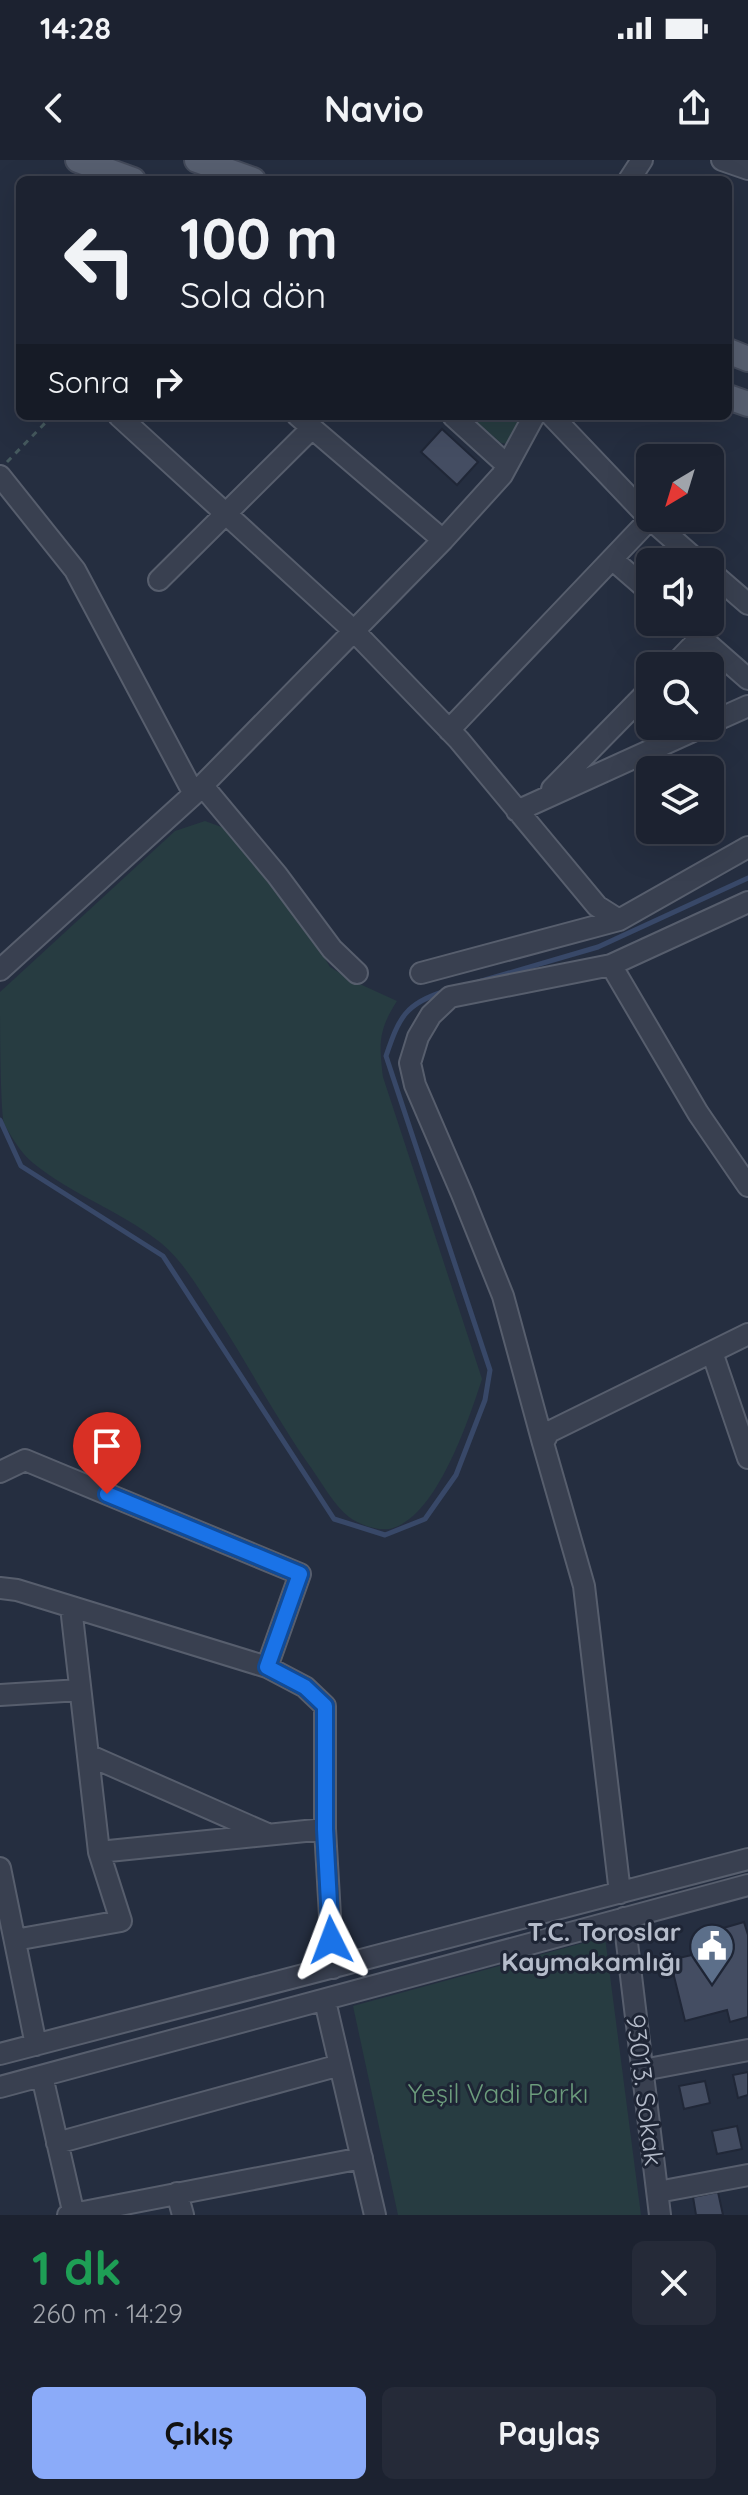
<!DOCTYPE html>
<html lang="tr">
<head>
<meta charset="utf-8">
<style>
  :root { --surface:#1c2230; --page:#252a38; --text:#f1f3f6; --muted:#a0a4ab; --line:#3a3f4c; --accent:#8babf9 }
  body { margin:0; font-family:Quicksand,sans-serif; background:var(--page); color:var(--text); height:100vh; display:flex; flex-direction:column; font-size:30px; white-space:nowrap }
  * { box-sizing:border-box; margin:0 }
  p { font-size:26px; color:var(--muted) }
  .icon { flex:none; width:44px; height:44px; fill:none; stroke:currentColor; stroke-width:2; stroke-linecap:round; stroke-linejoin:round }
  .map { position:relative; height:2055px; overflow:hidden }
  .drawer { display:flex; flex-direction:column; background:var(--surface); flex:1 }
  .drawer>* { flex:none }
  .banner { position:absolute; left:16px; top:16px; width:716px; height:244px; border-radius:12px; box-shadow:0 8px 32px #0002,0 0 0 2px var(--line); background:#1c2230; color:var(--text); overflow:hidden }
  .needle { width:52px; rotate:218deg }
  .controls { position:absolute; left:636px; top:284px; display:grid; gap:16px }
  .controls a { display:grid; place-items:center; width:88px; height:88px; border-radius:12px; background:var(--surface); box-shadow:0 8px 32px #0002,0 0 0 2px var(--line); font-size:40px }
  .pin { position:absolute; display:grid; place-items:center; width:68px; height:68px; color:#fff; margin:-82px -34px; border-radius:50% 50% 50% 0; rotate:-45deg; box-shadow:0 0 8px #0007 }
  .pin .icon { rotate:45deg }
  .me { position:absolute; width:88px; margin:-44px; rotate:357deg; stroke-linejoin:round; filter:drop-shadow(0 0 6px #0008) }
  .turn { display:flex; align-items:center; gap:28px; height:168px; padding:0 32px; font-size:36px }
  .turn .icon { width:104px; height:104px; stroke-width:2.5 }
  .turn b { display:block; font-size:56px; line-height:68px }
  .then { display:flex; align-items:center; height:76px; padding:0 32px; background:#0003; gap:16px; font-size:30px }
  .round { display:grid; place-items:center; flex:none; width:84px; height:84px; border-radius:12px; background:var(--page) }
  .summary { display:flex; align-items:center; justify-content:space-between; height:136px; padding:0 32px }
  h1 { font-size:48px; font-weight:800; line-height:60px; color:#1e9e55 }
  .action { display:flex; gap:16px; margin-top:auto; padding:16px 32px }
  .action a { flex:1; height:92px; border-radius:12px; background:var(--accent); color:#111; font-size:32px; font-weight:800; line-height:92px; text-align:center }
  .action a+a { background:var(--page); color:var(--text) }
  .status { display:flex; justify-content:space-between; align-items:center; height:56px; padding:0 40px; background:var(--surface); direction:ltr }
  .status svg { height:22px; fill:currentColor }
  header { display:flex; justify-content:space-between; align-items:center; height:104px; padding:0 32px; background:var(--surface); font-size:36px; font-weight:800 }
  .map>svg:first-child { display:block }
  .green { fill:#273c41 }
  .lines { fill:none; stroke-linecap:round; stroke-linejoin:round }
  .stream { stroke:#384868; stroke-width:5 }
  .building { fill:#444d62; stroke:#202737; stroke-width:2 }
  .minor-casing { stroke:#575e6d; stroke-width:24 }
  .major-casing { stroke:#424959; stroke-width:28 }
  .path { stroke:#45595e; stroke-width:3; stroke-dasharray:6 6; stroke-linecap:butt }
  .minor { stroke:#394050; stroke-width:20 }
  .major { stroke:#575f70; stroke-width:24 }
  .route-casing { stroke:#114b97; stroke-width:20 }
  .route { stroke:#1a73e8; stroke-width:14 }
  .labels { text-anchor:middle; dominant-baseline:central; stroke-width:6; stroke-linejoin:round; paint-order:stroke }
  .poi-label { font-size:26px; font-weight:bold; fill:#b5bcca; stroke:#1e2535; text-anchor:end }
  .street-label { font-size:26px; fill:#b5bcca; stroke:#1e2535 }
  .park-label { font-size:26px; fill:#6c9c7c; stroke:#1e2535 }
</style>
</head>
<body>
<div class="status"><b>14:28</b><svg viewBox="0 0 49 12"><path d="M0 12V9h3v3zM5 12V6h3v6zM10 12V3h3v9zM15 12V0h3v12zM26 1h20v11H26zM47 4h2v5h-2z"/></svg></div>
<header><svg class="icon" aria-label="back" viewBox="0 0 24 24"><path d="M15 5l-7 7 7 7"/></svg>Navio<svg class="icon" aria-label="share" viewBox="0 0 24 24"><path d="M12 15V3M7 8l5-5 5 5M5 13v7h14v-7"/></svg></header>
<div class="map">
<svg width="748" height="2055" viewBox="0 0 748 2055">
  <rect width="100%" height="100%" fill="#252e40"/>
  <path class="green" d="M470,256h52l-14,28 -7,-1z
    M205,661l22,8 77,94 26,44 21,13 46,21c-19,30 -18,42 -14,76l99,302c-13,40 -46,141 -93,150 -12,2 -31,-5 -40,-12 -15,-12 -26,-32 -37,-48 -35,-49 -63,-103 -96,-154 -16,-24 -32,-53 -55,-72 -40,-32 -89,-48 -128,-80 -12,-10 -21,-25 -29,-39 -4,-17 -4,-107 -4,-132l175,-161z
    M605,1777l36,278h-243l-45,-209z"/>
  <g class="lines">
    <path class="stream" d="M478,822l120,-35 150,-69
      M0,960l21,46 142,90 171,263 51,16 40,-16 31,-44 29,-75 5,-30 -104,-314c13,-38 19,-53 60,-65"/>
  </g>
  <path class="building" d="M442,269l36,33 -21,23 -36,-33z
    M744,1762l4,13v82l-18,5 -3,-12 -42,11 -15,-61 48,-11 -5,-18z
    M748,1912v23l-10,3 -5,-23z
    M705,1921l5,22 -26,6 -5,-23z
    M737,1966l5,23 -25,5 -5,-23z
    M718,2032l5,23h-27l-3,-18z"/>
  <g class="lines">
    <g class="minor-casing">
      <path id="minor" d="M722,0l26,9
        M629,20l13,-20
        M119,256l235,215 105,109 138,166 22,14
        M298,256l145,124
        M453,256l54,49
        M552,256l98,103 49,43
        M0,316l75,94 119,224
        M612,399l38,33
        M710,411l38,33
        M159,420l153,-152
        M683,462l65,57
        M673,506l28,-29
        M710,563l38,-17
        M449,570l201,-211
        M202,625l75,90 55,74 25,24
        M552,629l98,-100
        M517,651l187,-85
        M748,742l-137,63 87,148 50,73
        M0,810l194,-176 249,-254 59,-65 32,-59
        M421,813l198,-53 129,-73
        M712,1192l36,106
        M543,1283l-40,-147 -41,-102 -47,-109 -5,-22 8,-26 13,-22 19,-18 161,-32
        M0,1312l25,-12 275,114 -33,93
        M0,1428l17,2 250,77 38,20 20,19v123l8,139
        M71,1447l28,245 226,-23
        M0,1535l80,-5
        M88,1595l177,78
        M0,1708l36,177
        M620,1733l-36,-307 -41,-143 6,-11 199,-98
        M624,1758l36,297
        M15,1780l106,-19 -22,-69
        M325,1841l50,214
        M0,1894l748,-195
        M643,1910l105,-20
        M42,1916l32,139
        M0,1927l748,-202
        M57,1983l283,-78
        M658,2032l90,-17
        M177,2033l6,22
        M68,2055l294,-57"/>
    </g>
    <g class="major-casing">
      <path id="major" d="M78,0l55,20
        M197,0l56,20
        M728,191l20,8
        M728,237l20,7"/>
    </g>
    <path class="path" d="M7,302l45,-46"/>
    <use href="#minor" class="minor"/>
    <use href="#major" class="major"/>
  </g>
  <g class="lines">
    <g class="route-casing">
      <path id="route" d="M107,1334l193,80 -33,93 38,20 20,19v123l6,111"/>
    </g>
    <use href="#route" class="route"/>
  </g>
  <defs>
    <g id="civic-pin" transform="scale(2.3)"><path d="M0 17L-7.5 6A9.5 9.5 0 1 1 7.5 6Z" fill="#5c6f8a" stroke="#1e2535"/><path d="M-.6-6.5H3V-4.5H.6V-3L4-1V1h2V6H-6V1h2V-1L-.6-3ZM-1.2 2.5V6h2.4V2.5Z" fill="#fff"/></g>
  </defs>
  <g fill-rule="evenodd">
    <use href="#civic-pin" x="712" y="1786"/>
  </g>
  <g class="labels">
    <g class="poi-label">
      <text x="681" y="1771">T.C. Toroslar<tspan x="681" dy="30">Kaymakamlığı</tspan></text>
    </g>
    <g class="street-label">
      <text transform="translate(645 1930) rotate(83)">93013. Sokak</text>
    </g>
    <g class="park-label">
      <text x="498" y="1933">Yeşil Vadi Parkı</text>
    </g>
  </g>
</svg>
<div class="controls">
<a><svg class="needle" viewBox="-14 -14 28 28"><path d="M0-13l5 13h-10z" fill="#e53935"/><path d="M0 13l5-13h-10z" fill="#a0a4ab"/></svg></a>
<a><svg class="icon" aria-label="sound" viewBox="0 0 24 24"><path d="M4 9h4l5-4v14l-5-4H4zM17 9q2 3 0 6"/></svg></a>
<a><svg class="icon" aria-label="search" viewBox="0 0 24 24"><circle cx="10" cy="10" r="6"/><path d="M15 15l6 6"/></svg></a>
<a><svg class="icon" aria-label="layers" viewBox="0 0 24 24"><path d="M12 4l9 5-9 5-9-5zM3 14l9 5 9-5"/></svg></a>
</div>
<div class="pin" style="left:107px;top:1334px;background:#d93025"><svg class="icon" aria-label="arrive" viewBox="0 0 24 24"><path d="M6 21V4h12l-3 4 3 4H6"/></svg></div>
<svg class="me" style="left:331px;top:1780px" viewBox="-20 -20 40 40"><path d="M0-17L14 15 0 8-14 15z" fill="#1a73e8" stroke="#fff" stroke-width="4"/></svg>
<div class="banner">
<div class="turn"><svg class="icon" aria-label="left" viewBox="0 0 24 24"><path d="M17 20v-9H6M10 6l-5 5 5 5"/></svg><div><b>100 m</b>Sola dön</div></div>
<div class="then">Sonra<svg class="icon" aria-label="right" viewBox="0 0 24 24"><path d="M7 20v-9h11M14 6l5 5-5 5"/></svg></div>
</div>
</div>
<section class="drawer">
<div class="summary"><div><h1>1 dk</h1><p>260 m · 14:29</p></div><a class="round"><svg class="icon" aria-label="close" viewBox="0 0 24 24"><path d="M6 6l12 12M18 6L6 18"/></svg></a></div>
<div class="action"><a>Çıkış</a><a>Paylaş</a></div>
</section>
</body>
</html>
